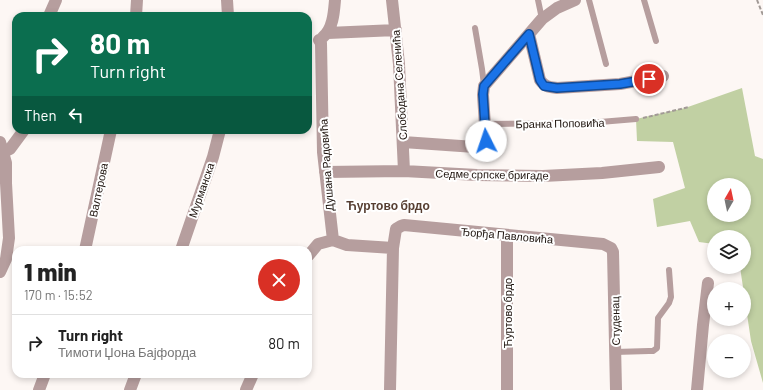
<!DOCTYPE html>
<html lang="en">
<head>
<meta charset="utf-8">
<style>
  :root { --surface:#fff; --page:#f6f6f6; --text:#222; --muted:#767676; --line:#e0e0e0 }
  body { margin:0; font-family:Barlow,sans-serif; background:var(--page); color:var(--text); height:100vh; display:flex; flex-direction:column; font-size:15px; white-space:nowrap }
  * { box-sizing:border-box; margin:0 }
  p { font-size:13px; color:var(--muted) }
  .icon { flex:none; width:22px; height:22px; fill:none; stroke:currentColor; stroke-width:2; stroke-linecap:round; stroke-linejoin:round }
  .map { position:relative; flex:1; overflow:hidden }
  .details { position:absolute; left:12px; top:246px; width:300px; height:132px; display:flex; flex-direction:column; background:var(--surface); border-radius:12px; box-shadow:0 2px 6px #0003 }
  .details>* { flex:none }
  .hud { position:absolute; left:12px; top:12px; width:300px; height:122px; border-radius:12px; box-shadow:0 2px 6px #0003; background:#0b6e4f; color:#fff; overflow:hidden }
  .needle { width:26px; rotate:9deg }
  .controls { position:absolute; left:707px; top:178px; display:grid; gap:8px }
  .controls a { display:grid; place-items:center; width:44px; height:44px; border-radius:50%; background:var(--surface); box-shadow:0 2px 6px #0003; font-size:20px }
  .pin { position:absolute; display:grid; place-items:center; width:34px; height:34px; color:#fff; margin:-17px; border:2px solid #fff; border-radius:50%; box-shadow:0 1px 4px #0007 }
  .me { position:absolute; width:44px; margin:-22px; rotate:356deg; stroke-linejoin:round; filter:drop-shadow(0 0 3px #0008) }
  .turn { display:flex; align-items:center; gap:14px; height:84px; padding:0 12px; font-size:18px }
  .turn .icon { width:52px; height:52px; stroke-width:2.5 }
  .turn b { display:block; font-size:28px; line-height:34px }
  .then { display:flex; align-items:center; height:38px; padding:0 12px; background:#0003; gap:8px; font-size:15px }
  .round { display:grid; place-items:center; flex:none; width:42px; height:42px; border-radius:21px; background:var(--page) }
  .summary { display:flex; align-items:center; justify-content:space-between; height:68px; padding:0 12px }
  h1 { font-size:24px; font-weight:800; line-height:30px }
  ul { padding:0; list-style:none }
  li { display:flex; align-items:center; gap:12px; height:56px; padding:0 12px; border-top:1px solid var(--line) }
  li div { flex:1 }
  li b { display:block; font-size:15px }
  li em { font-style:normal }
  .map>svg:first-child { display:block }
  .green { fill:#c1d0a3; fill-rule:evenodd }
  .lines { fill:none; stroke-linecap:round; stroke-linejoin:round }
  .path { stroke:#a29a96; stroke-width:2; stroke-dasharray:4 2; stroke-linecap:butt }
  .lane { stroke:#b69e9e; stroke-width:6 }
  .street { stroke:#b69e9e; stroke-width:12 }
  .route-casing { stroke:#114b97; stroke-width:10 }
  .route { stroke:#1a73e8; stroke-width:7 }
  .labels { text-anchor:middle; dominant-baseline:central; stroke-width:4; stroke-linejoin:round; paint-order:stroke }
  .street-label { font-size:11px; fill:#1c120c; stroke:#fff }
  .neighbourhood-label { font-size:12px; font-weight:bold; fill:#573f32; stroke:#fff }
</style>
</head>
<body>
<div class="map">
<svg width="763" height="390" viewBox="0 0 763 390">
  <rect width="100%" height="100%" fill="#fdf7f4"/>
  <path class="green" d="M742,88l13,68 8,3v224l-12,-42 -11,-74h4v-30h-30v7l-15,-2 -9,-21 -33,6 -4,-28 32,-11 -12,-46 -36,-1 -1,-22 49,-11zM714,185h30v30h-30z"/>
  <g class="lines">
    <path class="path" d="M757,0l6,15
      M643,118l46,-11"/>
    <path class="lane" d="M538,0l4,19
      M589,0l17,64
      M644,0l12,41
      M475,28l7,41 2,16
      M485,124l103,-1 48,-4
      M615,352l34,-1h4l4,-3 1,-30 11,-15 2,-6 -2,-27"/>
    <path class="street" d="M227,0l1,16
      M392,0l7,64 5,107
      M49,16l7,-16
      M136,16l1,-16
      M328,33l68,-3
      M529,34l11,46c5,7 9,7 17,8l63,-4 43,-8
      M323,37c10,-8 11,-25 12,-37
      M319,40l2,3 2,109 10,88
      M0,142l6,21v20l3,55 -3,21 -6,13
      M403,142l72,5 8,-1 3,-5 -3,-46 1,-9 58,-67 15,-11 18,-8
      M0,154l10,-5 14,-19
      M325,172l79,-1 73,4 66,1 59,-3 57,-6
      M85,250l26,-120
      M181,250l32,-93 7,-27
      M308,256l10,-12 15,-4 14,5 46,3
      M39,390l6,-16
      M130,390l6,-16
      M246,390l7,-16
      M390,390l3,-142 3,-19 5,-3 3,-1 199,19 8,4 2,4 3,138
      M507,390v-155
      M697,390l6,-65 5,-42"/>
  </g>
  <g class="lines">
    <g class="route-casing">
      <path id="route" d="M486,141l-3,-47 1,-8 45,-52 11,46 4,6 13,2 63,-4 29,-5"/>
    </g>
    <use href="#route" class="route"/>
  </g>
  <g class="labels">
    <g class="street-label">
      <text transform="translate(399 85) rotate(-94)">Слободана Селенића</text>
      <text transform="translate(560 123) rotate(-1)">Бранка Поповића</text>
      <text transform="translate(326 165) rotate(-94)">Душана Радовића</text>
      <text transform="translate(492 174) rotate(1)">Седме српске бригаде</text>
      <text transform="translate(98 190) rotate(-78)">Валтерова</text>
      <text transform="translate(201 190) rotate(-71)">Мурманска</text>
      <text transform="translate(507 235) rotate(5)">Ђорђа Павловића</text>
      <text transform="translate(507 313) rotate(-90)">Ћуртово брдо</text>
      <text transform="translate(615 321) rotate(-91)">Студенац</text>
    </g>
    <g class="neighbourhood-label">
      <text x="388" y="205">Ћуртово брдо</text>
    </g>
  </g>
</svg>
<div class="controls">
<a><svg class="needle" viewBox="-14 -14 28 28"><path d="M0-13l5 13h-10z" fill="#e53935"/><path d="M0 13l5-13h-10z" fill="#767676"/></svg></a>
<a><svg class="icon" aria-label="layers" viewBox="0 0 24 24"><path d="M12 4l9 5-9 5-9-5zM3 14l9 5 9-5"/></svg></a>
<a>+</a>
<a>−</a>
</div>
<div class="pin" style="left:649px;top:79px;background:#d93025"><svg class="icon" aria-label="arrive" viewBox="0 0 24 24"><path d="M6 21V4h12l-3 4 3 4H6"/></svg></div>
<svg class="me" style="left:486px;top:141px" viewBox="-20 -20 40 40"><circle r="19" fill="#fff"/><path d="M0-13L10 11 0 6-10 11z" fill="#1a73e8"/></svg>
<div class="hud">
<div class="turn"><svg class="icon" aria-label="right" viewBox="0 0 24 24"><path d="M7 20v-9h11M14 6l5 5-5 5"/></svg><div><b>80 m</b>Turn right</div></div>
<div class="then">Then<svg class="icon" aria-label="left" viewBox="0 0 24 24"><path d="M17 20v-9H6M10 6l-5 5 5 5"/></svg></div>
</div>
<section class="details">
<div class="summary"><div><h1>1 min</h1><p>170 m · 15:52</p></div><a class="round" style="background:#d93025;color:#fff"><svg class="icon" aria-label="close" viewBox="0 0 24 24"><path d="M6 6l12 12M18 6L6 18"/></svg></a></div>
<ul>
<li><svg class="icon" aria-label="right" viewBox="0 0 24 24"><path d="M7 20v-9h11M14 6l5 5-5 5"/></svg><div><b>Turn right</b><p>Тимоти Џона Бајфорда</p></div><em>80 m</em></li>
</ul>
</section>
</div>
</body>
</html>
